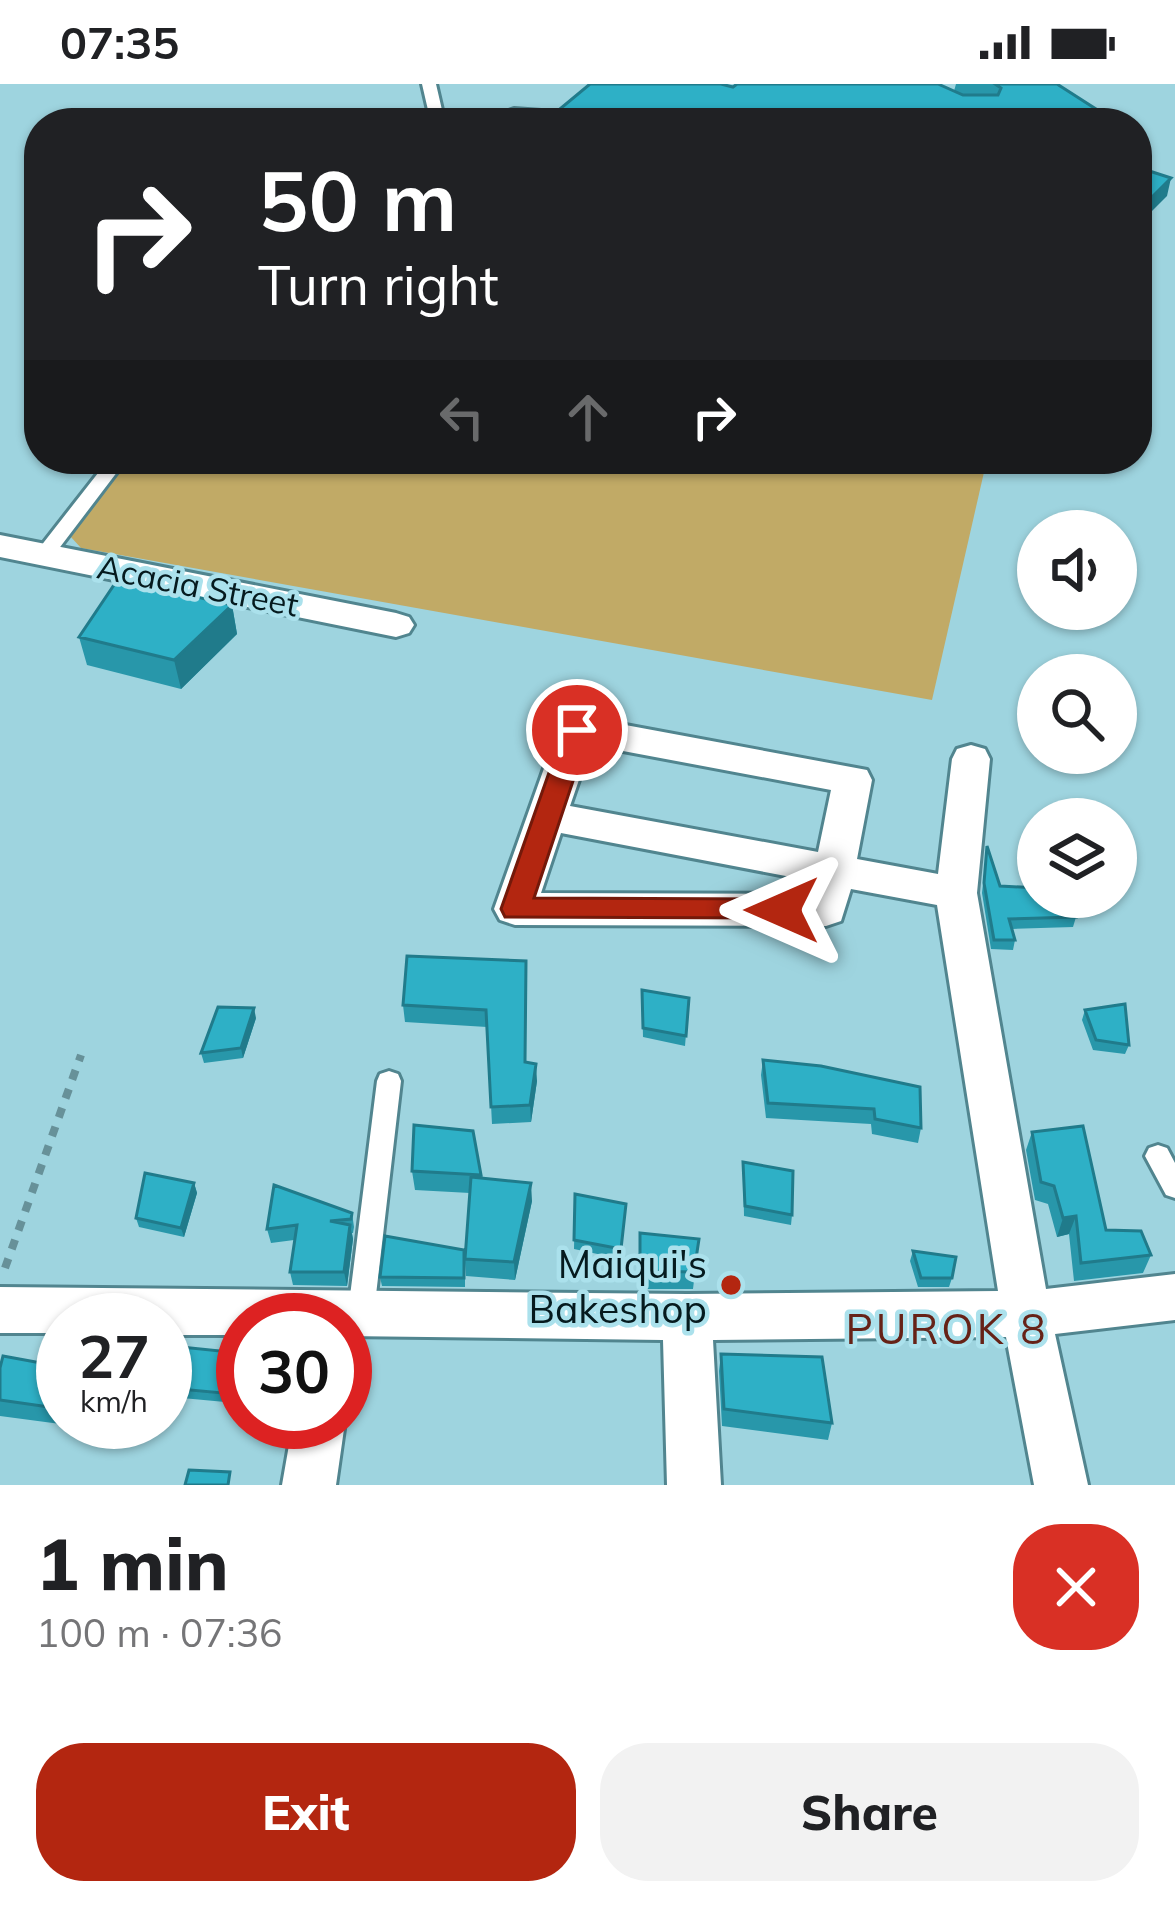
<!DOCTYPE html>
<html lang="en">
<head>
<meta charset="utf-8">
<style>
  :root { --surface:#fff; --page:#f2f2f2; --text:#202124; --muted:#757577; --accent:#b32610 }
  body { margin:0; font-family:Mulish,sans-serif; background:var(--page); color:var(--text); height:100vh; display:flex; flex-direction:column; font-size:45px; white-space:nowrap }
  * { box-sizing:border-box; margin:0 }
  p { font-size:39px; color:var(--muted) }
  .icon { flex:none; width:66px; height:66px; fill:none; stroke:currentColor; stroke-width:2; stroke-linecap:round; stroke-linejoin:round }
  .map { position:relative; height:1401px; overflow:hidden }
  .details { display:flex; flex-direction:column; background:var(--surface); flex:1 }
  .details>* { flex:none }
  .guide { position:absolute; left:24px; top:24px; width:1128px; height:366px; border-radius:48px; box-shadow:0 3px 9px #0004; background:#202124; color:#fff; overflow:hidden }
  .fabs { position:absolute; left:1017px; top:426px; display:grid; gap:24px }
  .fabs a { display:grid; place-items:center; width:120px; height:120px; border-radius:50%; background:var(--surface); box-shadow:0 3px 9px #0004; font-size:60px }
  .speed { position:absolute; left:36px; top:1209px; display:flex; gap:24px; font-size:60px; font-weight:700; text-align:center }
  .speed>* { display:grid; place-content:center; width:156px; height:156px; border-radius:50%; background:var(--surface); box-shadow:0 3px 9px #0004; line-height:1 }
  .speed small { font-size:30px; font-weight:400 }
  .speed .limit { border:18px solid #d22; background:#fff; color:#111 }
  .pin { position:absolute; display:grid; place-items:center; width:102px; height:102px; color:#fff; margin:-51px; border:6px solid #fff; border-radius:50%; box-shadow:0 3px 12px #0007 }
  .me { position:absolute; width:132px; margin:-66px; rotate:270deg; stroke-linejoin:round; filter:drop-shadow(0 0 9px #0008) }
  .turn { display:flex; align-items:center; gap:42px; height:252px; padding:0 36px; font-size:54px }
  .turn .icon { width:156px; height:156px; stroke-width:2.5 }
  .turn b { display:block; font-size:84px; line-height:102px }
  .lanes { display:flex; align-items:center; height:114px; padding:0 36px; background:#0003; justify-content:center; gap:60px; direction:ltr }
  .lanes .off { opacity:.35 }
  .round { display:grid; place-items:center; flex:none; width:126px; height:126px; border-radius:48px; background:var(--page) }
  .overview { display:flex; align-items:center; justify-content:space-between; height:204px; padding:0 36px }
  h1 { font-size:72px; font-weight:800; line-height:90px }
  .button { display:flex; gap:24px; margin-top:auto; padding:24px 36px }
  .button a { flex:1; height:138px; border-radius:48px; background:var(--accent); color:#fff; font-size:48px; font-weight:800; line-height:138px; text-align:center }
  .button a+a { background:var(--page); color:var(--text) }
  .status { display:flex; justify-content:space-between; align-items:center; height:84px; padding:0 60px; background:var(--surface); direction:ltr }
  .status svg { height:33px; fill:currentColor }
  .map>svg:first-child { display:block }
  .green { fill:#c1aa66 }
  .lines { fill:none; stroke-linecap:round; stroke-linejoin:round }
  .lane-casing { stroke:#51858f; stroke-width:6 }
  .street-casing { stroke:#51858f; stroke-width:6 }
  .path { stroke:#679199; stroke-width:8; stroke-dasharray:10 10; stroke-linecap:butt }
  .lane { fill:#fff; fill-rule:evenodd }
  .street { fill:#fff; fill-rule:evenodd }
  .wall { fill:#2897aa }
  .shaded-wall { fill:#207b8b }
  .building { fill:#2eb0c6; stroke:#207b8b; stroke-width:3 }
  .route { fill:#b32610; stroke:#74190a; stroke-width:3 }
  .poi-dot { fill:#b32610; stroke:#abe1ec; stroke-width:4.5 }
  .labels { text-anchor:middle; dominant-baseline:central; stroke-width:9; stroke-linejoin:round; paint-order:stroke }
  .street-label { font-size:33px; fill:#051a1e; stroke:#abe1ec }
  .near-poi-label { font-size:39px; fill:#051a1e; stroke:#abe1ec; text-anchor:end }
  .near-neighbourhood-label { font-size:42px; letter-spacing:3px; fill:#662217; stroke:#abe1ec }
</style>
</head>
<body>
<div class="status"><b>07:35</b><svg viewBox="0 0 49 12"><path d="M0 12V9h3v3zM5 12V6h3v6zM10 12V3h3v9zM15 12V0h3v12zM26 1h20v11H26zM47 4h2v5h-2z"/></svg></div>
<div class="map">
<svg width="1175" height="1401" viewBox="0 0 1175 1401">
  <rect width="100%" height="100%" fill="#9ed4df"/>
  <path class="green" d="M130,375h857l-55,241 -851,-152 -11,-12z"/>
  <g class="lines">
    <g class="lane-casing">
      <path id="lane" d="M422,0h14l9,39h-14z
        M514,25l41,3 7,4c-14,6 -26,1 -42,2 -14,0 -27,5 -42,5z
        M109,375h18l-76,100h-14l-2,-4 2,-4z
        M389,987l9,3 3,7 -27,231 -4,9 -9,3 -9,-3 -4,-9 29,-231 3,-7z
        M1158,1061l9,3 8,15v35l-9,-3 -21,-39 4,-8z"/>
    </g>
    <g class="street-casing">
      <path id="street" d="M0,451l396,78 13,4 5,8 -5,8 -13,4 -396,-80z
        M577,632l290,54 5,10 -15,79 81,15 14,-115 5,-10 14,-4 14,4 5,10 -13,134 69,396 129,-15v46l-120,14 33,151h-54l-28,-148 -293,3 8,145h-54l-4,-145 -318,-4v-16h-102v15h-78v-15h-102v13h-63v-46l687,7 311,-3 -61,-386 -86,-16 -10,32 -15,5 -311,-1 -15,-5 -6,-11 64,-180 6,-9zM591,661l240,45 -13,62 -248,-46zM561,749l251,48 -3,13 -268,-1z
        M293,1338h52l-9,63h-54z"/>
    </g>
    <path class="path" d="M5,1184l76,-213"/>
    <use href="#lane" class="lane"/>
    <use href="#street" class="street"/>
  </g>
  <path class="wall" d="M956,0h101l56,36 -1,3h-569l190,-36 221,4z
    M232,521l5,29 -56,55 -94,-24 -8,-28z
    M987,762l13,40 76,31 -3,10 -61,2 3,11 -2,10 -22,-1 -9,-56z
    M527,894l-2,84 12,19 -6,41 -39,2 -5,-97 -82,-5 -2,-17z
    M642,906l47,8 -4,48 -42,-9z
    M1085,926l44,35 -4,9 -32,-4 -11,-30z
    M256,934l-13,40 -39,5 -3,-10z
    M763,976l158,68 -3,15 -46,-9 -1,-10 -105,-6 -5,-43z
    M1032,1048l74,98 45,25 -8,18 -69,8 -5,-47 -12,3 -9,-33 -13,-4 -9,-50z
    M743,1078l49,53 -1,10 -47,-9z
    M412,1087l69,4v3l51,23 -17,79 -49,-4 -1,-13v24l-83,-1 -2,-9 85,-21 5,-63 -55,-3z
    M194,1099l3,10 -13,44 -45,-10 -3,-9z
    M575,1110l51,10 -5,55 -47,-10z
    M352,1129l2,14 -1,6h-1l1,6 -6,47 -54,-1 -3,-13 4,-32 -23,3 -4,-14z
    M640,1149l59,6 -6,50h-53z
    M913,1167l39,27 -3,9h-31l-8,-26z
    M165,1250l12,10 -1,3 64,6 2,9 1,-2v25l-3,-8 -4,26 -54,-5 -2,-12 -15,-1z
    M721,1270l111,69 -4,17 -106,-14 -3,-55z
    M63,1283v55h22l-2,5 -83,-11v-48z"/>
  <path class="shaded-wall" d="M1171,94l-4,18 -30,30v-14z
    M232,521l5,29 -56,55 -7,-29z
    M254,924l2,10 -13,40 -2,-10z
    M536,980l1,17 -6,41 -1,-17z
    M194,1099l3,10 -13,44 -3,-9z
    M531,1099l1,18 -17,79 -1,-18z
    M1076,1132l-7,18 -12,3 6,-19z
    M350,1141l3,14 -6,47 -3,-14z
    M240,1269l2,9 -6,41 -3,-9z"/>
  <path class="building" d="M590,0h131l12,3 4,-3h201l25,11h35l3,-7 -6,-4h62l56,36 -12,3h-43l-4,-2 -2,2h-509z
    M1137,83l34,11 -34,34z
    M118,495l114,26 -58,55 -95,-23z
    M987,762l13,40 38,2v9h34l4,20 -67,2 6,21h-21l-10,-57z
    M407,872l119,5 -1,101 11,2 -6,41 -39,2 -5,-97 -83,-5z
    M642,906l47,8 -3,38 -43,-8z
    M1125,920l4,41 -33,-5 -11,-30z
    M218,923l36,1 -13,40 -40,5z
    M763,976l58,6 99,21 1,41 -46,-9 -1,-10 -106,-6z
    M414,1041l59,6 8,44 -69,-4z
    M1083,1042l23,104 35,1 10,24 -70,8 -5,-47 -13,2 -9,-32 -13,-4 -9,-50z
    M743,1078l50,9 -1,44 -47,-9z
    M145,1089l49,10 -13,45 -45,-10z
    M471,1093l60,6 -17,79 -49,-3z
    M274,1101l78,28 -1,6 -21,2 20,4 -6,47h-54l7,-47 -30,4z
    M575,1110l51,10 -5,45 -47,-9z
    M640,1149l59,6 -5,33 -54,-1z
    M385,1152l79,14v28l-84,-1z
    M913,1167l43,6 -4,21h-31z
    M165,1250l9,1 -3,11 69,7 -7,41 -54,-5 3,-12 -17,-1z
    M721,1270l101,3 10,66 -108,-14z
    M3,1272l60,11v42l-63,-9v-32z
    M189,1386l41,2 -2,13h-43z"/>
  <path class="route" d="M577,636l13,10 -56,168 248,1 10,3 4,8 -4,8 -287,-1 -4,-8 63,-179z"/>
  <circle class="poi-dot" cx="731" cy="1201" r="12"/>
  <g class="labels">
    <g class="street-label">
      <text transform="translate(198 501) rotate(11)">Acacia Street</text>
    </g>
    <g class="near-poi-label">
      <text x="707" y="1179">Maiqui's<tspan x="707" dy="45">Bakeshop</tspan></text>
    </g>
    <g class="near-neighbourhood-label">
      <text x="947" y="1244">PUROK 8</text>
    </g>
  </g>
</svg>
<div class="fabs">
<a><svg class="icon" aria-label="sound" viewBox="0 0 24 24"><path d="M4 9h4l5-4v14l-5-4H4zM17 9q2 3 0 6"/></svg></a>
<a><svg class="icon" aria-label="search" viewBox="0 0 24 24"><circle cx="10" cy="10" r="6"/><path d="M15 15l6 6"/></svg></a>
<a><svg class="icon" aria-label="layers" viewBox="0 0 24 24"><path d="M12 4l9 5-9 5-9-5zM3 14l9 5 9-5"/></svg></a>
</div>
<div class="speed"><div>27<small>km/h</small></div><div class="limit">30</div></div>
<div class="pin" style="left:577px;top:646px;background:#d93025"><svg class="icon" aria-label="arrive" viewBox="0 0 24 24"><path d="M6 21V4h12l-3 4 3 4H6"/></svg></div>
<svg class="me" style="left:782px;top:826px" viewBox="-20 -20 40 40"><path d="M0-17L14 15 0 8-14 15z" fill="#b32610" stroke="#fff" stroke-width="4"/></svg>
<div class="guide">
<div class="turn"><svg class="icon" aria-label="right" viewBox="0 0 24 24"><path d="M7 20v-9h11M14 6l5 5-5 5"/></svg><div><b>50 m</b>Turn right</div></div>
<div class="lanes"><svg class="icon off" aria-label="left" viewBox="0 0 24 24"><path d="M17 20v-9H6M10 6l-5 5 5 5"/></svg><svg class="icon off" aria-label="ahead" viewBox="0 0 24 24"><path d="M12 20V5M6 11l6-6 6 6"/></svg><svg class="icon" aria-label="right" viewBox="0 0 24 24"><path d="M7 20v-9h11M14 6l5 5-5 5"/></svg></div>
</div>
</div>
<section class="details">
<div class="overview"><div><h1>1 min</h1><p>100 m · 07:36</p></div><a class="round" style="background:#d93025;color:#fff"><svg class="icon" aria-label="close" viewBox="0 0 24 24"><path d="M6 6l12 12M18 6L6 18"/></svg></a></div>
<div class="button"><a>Exit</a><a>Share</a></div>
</section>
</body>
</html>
